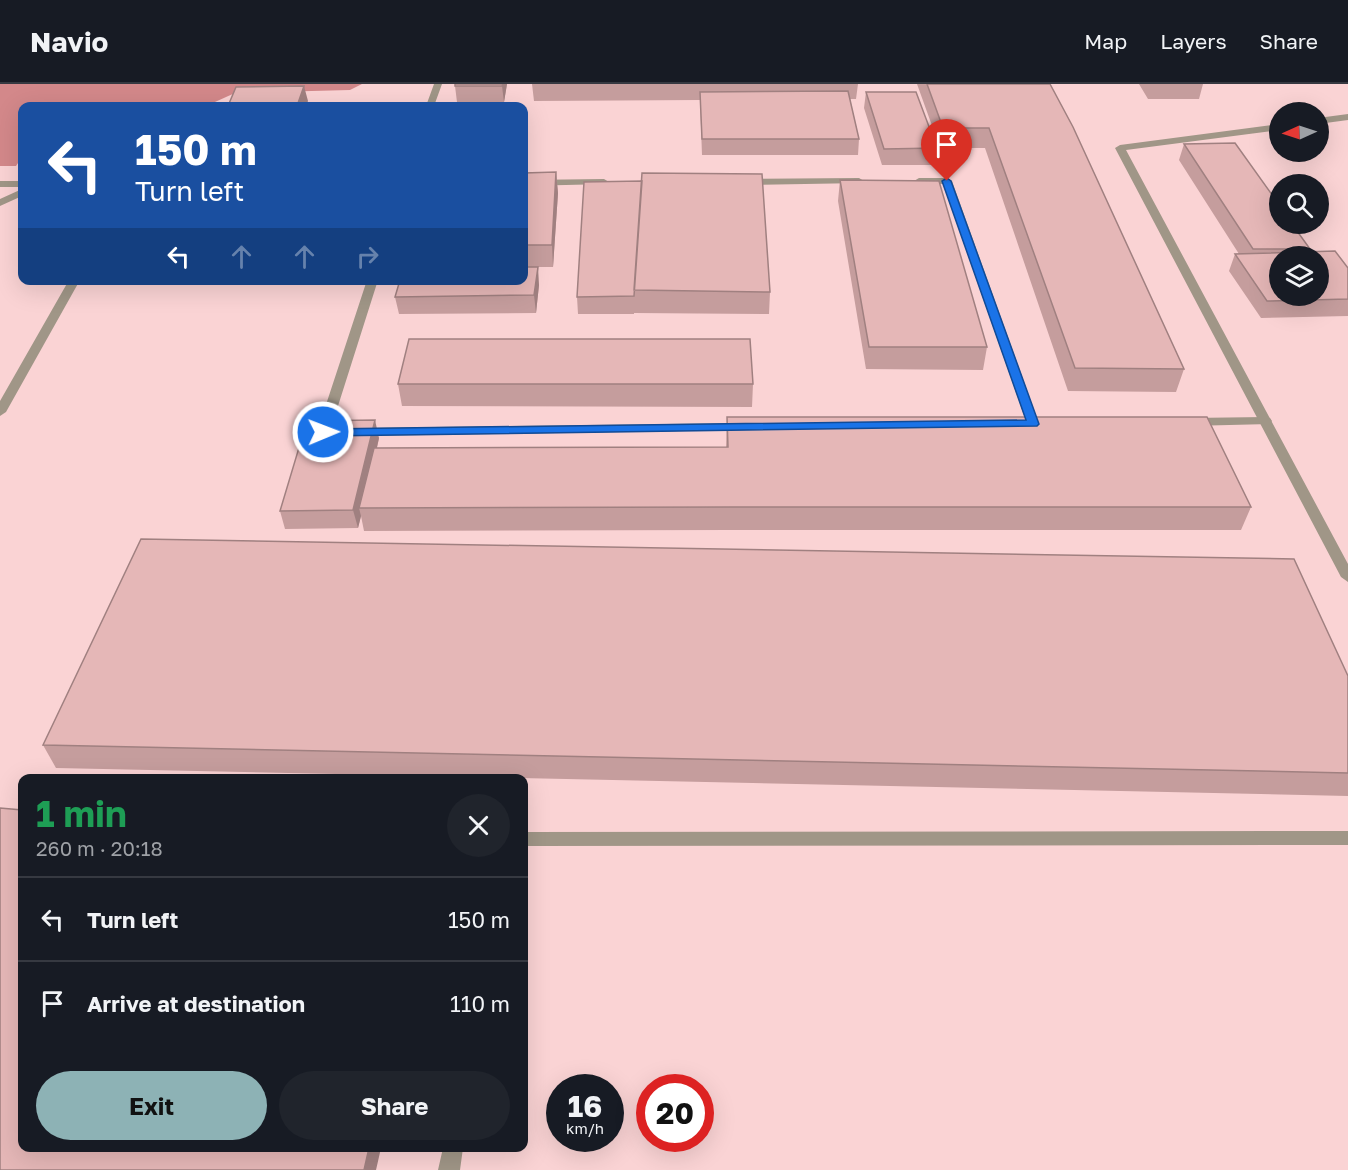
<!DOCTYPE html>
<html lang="en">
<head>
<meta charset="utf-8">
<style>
  :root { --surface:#171b24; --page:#20242c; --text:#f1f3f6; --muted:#9ea1a6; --line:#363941; --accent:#8db2b5 }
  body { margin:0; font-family:"Golos Text",sans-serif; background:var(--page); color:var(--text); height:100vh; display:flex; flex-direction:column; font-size:22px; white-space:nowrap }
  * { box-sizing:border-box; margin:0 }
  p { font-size:20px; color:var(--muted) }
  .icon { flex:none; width:33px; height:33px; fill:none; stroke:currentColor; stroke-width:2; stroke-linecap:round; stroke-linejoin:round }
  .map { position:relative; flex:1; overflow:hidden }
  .drawer { position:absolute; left:18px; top:690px; width:510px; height:378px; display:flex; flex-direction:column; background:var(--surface); border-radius:12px; box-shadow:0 6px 24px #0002 }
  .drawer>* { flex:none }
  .guide { position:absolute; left:18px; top:18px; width:510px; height:183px; border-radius:12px; box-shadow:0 6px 24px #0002; background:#1a4fa0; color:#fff; overflow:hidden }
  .needle { width:39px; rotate:267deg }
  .tools { position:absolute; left:1269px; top:18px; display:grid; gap:12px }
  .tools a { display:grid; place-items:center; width:60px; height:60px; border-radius:50%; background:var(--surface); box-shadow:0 6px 24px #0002; font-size:30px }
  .speed { position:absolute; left:546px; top:990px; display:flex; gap:12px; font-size:30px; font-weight:700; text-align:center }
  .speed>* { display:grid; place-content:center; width:78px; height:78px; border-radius:50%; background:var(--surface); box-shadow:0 6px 24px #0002; line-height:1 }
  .speed small { font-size:15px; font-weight:400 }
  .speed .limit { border:9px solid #d22; background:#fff; color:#111 }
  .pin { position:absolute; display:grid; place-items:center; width:51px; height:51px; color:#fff; margin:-62px -26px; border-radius:50% 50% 50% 0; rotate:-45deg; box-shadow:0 0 6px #0007 }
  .pin .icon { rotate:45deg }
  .me { position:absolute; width:66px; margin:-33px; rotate:89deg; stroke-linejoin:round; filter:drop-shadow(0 0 4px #0008) }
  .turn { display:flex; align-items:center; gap:21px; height:126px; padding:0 18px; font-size:27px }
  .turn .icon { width:78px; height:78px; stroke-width:2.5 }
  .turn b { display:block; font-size:42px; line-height:51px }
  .lanes { display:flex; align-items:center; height:57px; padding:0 18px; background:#0003; justify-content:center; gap:30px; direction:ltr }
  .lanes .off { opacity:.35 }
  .round { display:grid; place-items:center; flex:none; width:63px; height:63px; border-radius:32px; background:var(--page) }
  .overview { display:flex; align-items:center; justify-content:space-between; height:102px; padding:0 18px }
  h1 { font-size:36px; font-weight:700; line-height:45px; color:#1e9e55 }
  .button { display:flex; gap:12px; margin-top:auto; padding:12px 18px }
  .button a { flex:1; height:69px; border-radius:36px; background:var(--accent); color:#111; font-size:24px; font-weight:700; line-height:69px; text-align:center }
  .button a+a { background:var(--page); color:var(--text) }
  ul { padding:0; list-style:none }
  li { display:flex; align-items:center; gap:18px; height:84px; padding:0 18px; border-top:2px solid var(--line) }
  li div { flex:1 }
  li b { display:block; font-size:22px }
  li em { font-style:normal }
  header { display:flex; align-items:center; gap:36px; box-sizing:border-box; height:84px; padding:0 30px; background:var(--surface); border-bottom:2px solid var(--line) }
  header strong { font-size:28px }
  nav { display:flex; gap:33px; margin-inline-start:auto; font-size:21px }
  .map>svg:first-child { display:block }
  .forest { fill:#d3888a }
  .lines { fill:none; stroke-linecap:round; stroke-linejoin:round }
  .lane { fill:#a09687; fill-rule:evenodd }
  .street { fill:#a09687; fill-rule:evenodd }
  .wall { fill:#c59d9d }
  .shaded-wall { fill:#a08080 }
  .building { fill:#e5b7b7; stroke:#a08080; stroke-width:1.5; fill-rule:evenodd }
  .route { fill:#1a73e8; stroke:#114b97; stroke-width:1.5 }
</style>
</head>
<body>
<header>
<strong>Navio</strong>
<nav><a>Map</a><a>Layers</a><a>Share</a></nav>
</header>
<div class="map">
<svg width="1348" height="1086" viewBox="0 0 1348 1086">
  <rect width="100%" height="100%" fill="#fad3d4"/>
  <path class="forest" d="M0,0h362l-12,6 -115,3 -29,13h-184v51l-6,9h-16z"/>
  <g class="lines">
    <path class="lane" d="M434,0h8l-8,22h-8z
      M22,105v7l-22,10v-7z
      M367,196h11l-47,148 6,4 -6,4 -13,-1 -1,-3z
      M1266,333l4,1 2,3 -2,3 -81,2 -6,-4 6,-4z
      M745,339l4,1 2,3 -2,3 -391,6 -6,-4 6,-4z
      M443,1064h20l-3,22h-22z"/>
    <path class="street" d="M1348,30v6l-30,4v-6z
      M1280,40v6l-154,20 222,414v18l-7,-5 -226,-429 5,-3z
      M859,94l5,3 -2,2 -120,2 -5,-3 5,-3z
      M919,94h28l5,3 87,243 -2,3h-8l-2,-3 -84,-240 -27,-1 -2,-2z
      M604,95l5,3 -2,2 -83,2v-6z
      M0,97h22v6h-22z
      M69,196h11l-74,132 -6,4v-15z
      M1348,747v14l-824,1v-14z"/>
  </g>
  <path class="wall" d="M507,0l-3,18h-47l-2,-16z
    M532,0h326l-2,15h-6l9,40 -1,16h-156l-2,-55 -166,1z
    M917,0h133l134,285 -8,23 -108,-1 -83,-243h-45z
    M1139,0h64l-4,15h-51z
    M866,8l71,56 -2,17h-53l-18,-57z
    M1184,60l126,105 -1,3 39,16v48l-87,2 -32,-47 6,-17h4l-60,-94z
    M556,88l2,21 -5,74h-29v-94z
    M840,96l147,167 -4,23 -117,-1 -28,-168z
    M642,97l128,111 -1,22 -135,-1v1h-56l-1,-17z
    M539,201l-3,28 -137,1 -4,-17z
    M398,300h355l-1,23 -350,-1z
    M727,333l524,90 -10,23h-511l-366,1 -3,-15 -3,12 -73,1 -5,-18 99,-73 -2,10 349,-1z
    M1348,592v120l-1292,-28 -13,-23z"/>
  <path class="shaded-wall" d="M503,0h4l-3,18 -2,-16z
    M304,2l4,15 -2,5h-9z
    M556,88l2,21 -5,74 -1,-22z
    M538,183l1,18 -3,28 -2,-18z
    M375,336l4,18 -16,70h-4l2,8 -3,12 -5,-18z
    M369,1064h12l-5,22h-12z"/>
  <path class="building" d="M455,0h48l-1,2h-47z
    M927,0h123l23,43 111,242 -109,-1 -86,-240h-46z
    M304,2l-7,20h-69l8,-19z
    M848,7l11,48h-157l-2,-47z
    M866,8h50l21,56 -53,1z
    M1235,59l45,63v18h12l18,25h-57l-69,-105z
    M556,88l-4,73h-28v-72z
    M642,89l120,1 8,118 -136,-2z
    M840,96l99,1 48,166h-118z
    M642,97l-8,115 -57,1 7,-115z
    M1335,167l13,17v31l-81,2 -32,-47zM1280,172h38v40h-38z
    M524,183h14l-4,28 -139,2 5,-17h124z
    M409,255h341l3,45h-355z
    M727,333h480l44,90h-520l-372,1 15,-60 354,-1z
    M375,336l-22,90 -73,1 27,-90z
    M141,455l1153,20 54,117v97l-1305,-28z
    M0,724l22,2v338h347l-5,22h-364z"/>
  <path class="route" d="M947,94l4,3 88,243 -2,2 -714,10 -6,-4 6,-3 703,-9 -84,-239z"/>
</svg>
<div class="tools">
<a><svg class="needle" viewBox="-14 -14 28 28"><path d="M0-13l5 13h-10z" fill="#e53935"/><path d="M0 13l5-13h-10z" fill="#9ea1a6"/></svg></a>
<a><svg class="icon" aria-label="search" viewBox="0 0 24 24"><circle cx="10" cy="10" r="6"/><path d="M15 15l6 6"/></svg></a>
<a><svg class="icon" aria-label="layers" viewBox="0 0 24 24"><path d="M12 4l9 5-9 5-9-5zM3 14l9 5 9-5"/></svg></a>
</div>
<div class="speed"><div>16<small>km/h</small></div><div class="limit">20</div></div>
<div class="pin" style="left:947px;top:97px;background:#d93025"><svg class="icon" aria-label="arrive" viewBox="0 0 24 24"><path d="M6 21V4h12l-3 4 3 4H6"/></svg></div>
<svg class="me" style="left:323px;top:348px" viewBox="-20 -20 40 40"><circle r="17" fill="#1a73e8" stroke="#fff" stroke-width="3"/><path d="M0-11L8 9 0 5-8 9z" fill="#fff"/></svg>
<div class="guide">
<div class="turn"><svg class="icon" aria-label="left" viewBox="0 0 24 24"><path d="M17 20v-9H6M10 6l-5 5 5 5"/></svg><div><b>150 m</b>Turn left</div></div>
<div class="lanes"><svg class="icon" aria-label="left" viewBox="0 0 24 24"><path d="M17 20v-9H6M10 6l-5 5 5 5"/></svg><svg class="icon off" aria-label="ahead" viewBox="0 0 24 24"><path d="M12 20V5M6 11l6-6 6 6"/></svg><svg class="icon off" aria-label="ahead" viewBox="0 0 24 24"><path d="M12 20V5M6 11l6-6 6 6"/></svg><svg class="icon off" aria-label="right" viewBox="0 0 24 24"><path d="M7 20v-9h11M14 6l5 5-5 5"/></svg></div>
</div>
<section class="drawer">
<div class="overview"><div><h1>1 min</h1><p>260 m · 20:18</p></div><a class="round"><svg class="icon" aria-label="close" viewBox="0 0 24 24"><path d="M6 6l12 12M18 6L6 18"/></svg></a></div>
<ul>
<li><svg class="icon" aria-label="left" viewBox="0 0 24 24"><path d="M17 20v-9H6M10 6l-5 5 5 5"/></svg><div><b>Turn left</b></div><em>150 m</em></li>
<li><svg class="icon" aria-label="arrive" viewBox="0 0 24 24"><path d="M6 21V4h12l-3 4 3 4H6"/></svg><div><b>Arrive at destination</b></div><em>110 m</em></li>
</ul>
<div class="button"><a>Exit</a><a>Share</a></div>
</section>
</div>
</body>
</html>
